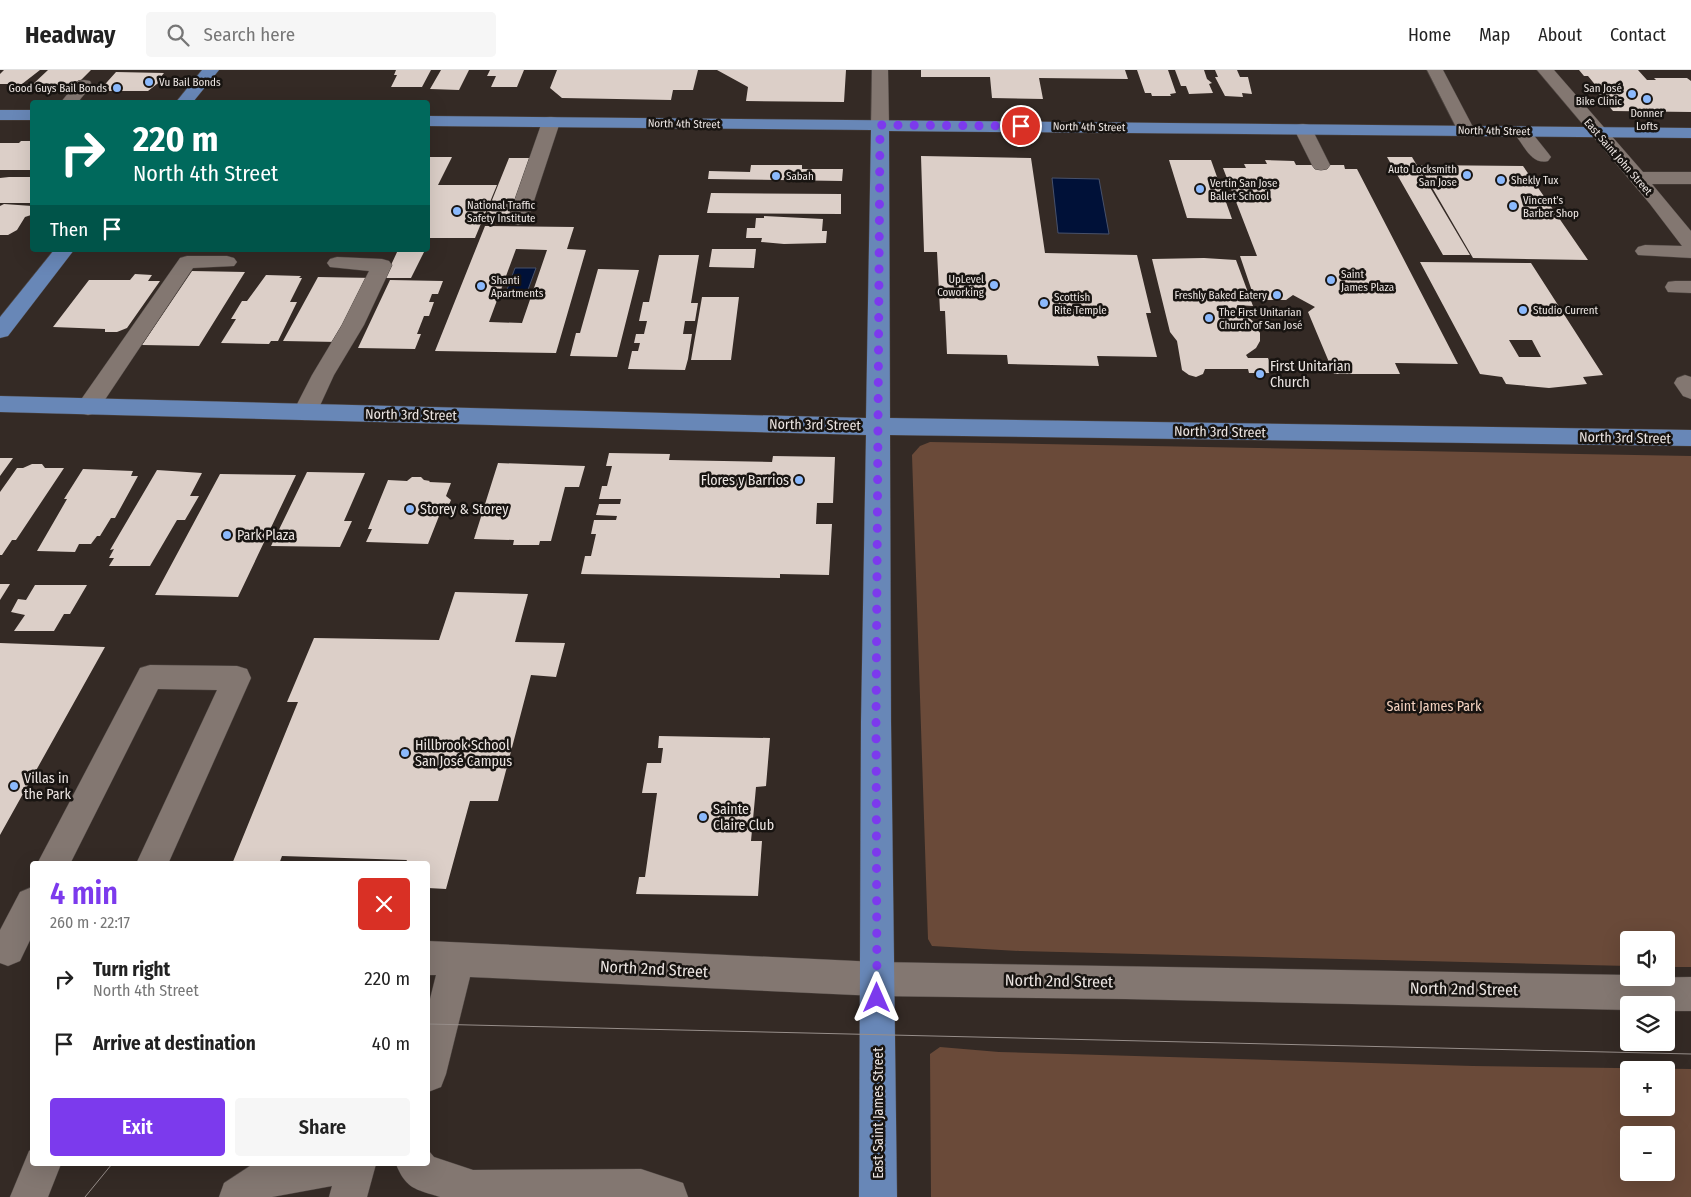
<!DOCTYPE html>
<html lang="en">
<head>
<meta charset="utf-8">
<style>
  :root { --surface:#fff; --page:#f6f6f6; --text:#222; --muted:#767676; --line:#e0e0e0; --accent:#7c3aed }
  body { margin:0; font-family:"Fira Sans Condensed",sans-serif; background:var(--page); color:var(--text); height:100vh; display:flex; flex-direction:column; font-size:19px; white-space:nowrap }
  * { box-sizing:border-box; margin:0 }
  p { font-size:16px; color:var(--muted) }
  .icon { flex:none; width:28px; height:28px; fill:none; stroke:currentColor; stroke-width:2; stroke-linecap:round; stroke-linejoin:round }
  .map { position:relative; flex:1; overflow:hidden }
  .details { position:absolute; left:30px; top:791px; width:400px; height:305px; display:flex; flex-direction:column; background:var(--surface); border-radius:5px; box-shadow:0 5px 20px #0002 }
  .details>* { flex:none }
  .top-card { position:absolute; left:30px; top:30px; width:400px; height:152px; border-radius:5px; box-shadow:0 5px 20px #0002; background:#00695c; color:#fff; overflow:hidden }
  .controls { position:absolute; left:1620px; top:861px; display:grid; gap:10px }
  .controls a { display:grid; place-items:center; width:55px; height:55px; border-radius:5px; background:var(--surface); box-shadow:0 5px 20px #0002; font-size:25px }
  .pin { position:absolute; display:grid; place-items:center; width:42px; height:42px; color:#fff; margin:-21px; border:2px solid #fff; border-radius:50%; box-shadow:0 1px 5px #0007 }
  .me { position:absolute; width:55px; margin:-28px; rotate:0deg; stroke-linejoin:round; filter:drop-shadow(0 0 4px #0008) }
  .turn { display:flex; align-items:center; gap:18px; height:105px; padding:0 20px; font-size:22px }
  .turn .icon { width:65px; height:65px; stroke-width:2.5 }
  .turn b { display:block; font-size:35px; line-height:42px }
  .then { display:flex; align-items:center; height:48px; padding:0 20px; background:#0003; gap:10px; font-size:19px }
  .round { display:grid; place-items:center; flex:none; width:52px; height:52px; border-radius:5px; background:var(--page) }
  .overview { display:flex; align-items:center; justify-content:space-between; height:85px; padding:0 20px }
  h1 { font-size:30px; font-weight:600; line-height:38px; color:var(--accent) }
  .action { display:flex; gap:10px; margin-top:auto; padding:10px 20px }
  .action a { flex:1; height:58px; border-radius:5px; background:var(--accent); color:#fff; font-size:20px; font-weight:600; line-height:58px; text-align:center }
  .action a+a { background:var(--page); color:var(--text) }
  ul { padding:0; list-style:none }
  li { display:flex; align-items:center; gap:15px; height:65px; padding:0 20px }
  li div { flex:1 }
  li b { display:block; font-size:19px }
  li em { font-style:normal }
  header { display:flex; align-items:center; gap:30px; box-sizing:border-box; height:70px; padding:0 25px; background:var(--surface); border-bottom:1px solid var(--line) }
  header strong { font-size:24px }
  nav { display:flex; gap:28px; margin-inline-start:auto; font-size:18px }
  .search { width:350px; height:45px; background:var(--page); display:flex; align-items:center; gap:12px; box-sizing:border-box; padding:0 18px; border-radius:5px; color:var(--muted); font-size:19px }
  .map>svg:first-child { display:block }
  .green { fill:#6a4a39; fill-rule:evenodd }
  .water { fill:#001138; stroke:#47516b }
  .building { fill:#dccfc8; fill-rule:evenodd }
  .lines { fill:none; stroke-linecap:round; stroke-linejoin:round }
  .minor-casing { stroke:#4d4541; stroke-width:1 }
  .major-casing { stroke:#4d4541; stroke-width:1 }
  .minor { fill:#837771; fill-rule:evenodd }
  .major { fill:#6887b7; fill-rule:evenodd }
  .tram { stroke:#978e8a; stroke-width:1 }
  .route { stroke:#7c3aed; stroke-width:9; stroke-dasharray:0 16.2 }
  .poi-dot { fill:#8bb9fc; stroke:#181411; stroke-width:2 }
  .labels { text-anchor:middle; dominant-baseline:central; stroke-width:5; stroke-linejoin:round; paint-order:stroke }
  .far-poi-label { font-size:11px; fill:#ece5e2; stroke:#181411; text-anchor:start }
  .far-street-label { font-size:11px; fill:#ece5e2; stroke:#181411 }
  .poi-label { font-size:14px; fill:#ece5e2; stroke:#181411; text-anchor:start }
  .street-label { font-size:14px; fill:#ece5e2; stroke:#181411 }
  .park-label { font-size:14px; fill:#f4d2c0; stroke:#181411 }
  .near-street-label { font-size:16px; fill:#ece5e2; stroke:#181411 }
</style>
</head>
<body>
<header>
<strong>Headway</strong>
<div class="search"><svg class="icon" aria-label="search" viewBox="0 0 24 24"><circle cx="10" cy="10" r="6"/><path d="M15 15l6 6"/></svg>Search here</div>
<nav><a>Home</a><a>Map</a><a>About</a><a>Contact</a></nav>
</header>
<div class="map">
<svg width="1691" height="1127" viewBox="0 0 1691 1127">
  <rect width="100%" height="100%" fill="#342a25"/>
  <path class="green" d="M930,372l761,14v511h-25v-27h-37v26l-609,-15 -88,-5 -4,-7 -16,-484 8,-9z
    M940,977l59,5 474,14 218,3v128h-760l-1,-143zM1629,1000h37v38h-37zM1629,1065h37v37h-37z"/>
  <path class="water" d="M1052,108l47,1 10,55 -51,-1z
    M515,198h21l-10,27h-21z"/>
  <path class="building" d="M4,0h36l-18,14h-22v-10z
    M48,0h43l-14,14 -14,2 -3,3 -29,-3z
    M396,0h35l-9,17h-31l6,-12h-3z
    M441,0h28l-10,20 -29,-1z
    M490,0h34l-7,17h-26l5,-11h-9z
    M557,0h141l-5,20h-20l-2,10 -109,-2 -12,-10z
    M717,0h129l-2,32 -98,-1 2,-14z
    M921,0h204l3,9 -89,-1 4,21 -51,-1 -2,-21h-69z
    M1137,0h31l8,23 -6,1 1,2h-19l-1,-3h-6z
    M1175,0h29l3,9 5,4 -3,1 4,9 -24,1 -3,-8h-5z
    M1215,0h22l3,7h8l4,17 -10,-1 1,4 -18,-1 -10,-19h3z
    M1579,0h59l9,10h9l-2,-2h33l4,3v31l-78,-1 -20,-24h4l-9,-11h-4z
    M116,2l48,1 -4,5 2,2 -14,11h-49z
    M21,71h11v29h-32v-27h19z
    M921,86l110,2 14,95 92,2 14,58h-5l11,44 -60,-1 2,10 -91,-2 -1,-9 -60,-1 -2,-43h-5l-3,-59h-13z
    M428,87h24l-14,28h59l-22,53h-47z
    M1387,87h25l58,98h-27z
    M509,88h25l-23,61 -27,1z
    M1169,90h42l21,59 -45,-1z
    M1265,90l29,1 2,4h48l1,4h12l101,195 -63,-1 5,11h-66l-26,-62 7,-5 -22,-12 -7,5h-31l-15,-44h17l-34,-88h23l-2,-4h23z
    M751,95h51v4h41l-1,12 -134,-2 1,-8 41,1z
    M1419,95l104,1 65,94 -115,-2z
    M9,107h23v26h-32v-25z
    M711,123l130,1v20l-134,-1z
    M4,134l28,2 -1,9 -6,2 -8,13 -9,5h-8v-29z
    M764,146l59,3 -1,12h5l-1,12 -42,1 -23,-2 1,-4h-16l1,-10h8l1,-10h8z
    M485,156l89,1 -7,22 19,1 -30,103 -121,-2zM516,179l31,1 -25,73 -33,-1z
    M712,179h44l-2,19 -45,-1z
    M398,180h27l-14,28h-26z
    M659,185h40l-8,48h7l-3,18h-10l-2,13h9l-4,25 -3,11 -57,-1 4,-18h6l2,-8h-6l2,-9h8l3,-13h-8l4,-19h6z
    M1204,188l32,2 17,46 -16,-1 2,5 15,12 6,11v8l-4,7 -10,7 2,3h20l5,15h-24l-1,-4h-43l-2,5 -7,3 -7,-2 -7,-5 -5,-29 -7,-9 -18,-73z
    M1420,192l111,1 72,112 -20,2 4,7 -38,4 -43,-4 -4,-7 -22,-3zM1509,270h23l9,17h-22z
    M598,199l41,1 -22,87 -47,-1 6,-23h4z
    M192,201l53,1 -46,74 -57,-1z
    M135,204l17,1 -4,6h12l-33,47 -10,4h-12v-3l-52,-2 36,-47h41z
    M266,205l35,1 -2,2h3l-12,24h7l-19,39h-7l-2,3 -48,-1 15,-24h-5l11,-18h5z
    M318,207l57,1 -37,64 -55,-1z
    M390,210l53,1 -5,13h-6l-3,8h5l-5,14h-5l-7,18h4l-6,15 -57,-1z
    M702,227h37l-8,63h-40z
    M609,383l61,1 -1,6 103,2 1,-6 62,1 -2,46h-16l-1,21h16l-3,51 -49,-1v4l-199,-4 4,-18h6l5,-22h-5l3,-14h22l1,-4 -21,-1 3,-11h21l1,-5h-22l3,-13h5l5,-20h-6z
    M0,388h13l-13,18z
    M498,393l87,3 -6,21h-14l-14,54h-11l-1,4h-26l1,-5 -40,-1z
    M32,394h10l3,4h19l-48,72h-4l-10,15h-2v-63l17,-24h6z
    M83,399l50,2 -2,5h7l-23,42h-4l-11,18h-3l-6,8h-12l-4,8 -38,-1 30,-52h-3z
    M157,400l45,3 -12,23h9l-14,24h-8l-27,46h-41l5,-8h-5l5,-9 -4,1z
    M307,402l58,1 -21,48h8l-12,26 -69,-1z
    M220,404l76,1 -58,122 -83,-2z
    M412,407h9l3,3 6,1 -1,1 22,1 -5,13 5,4 -3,7 -7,4 -13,33 -62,-2 6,-13h-4l20,-49 19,1z
    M0,514h10l-10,16z
    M35,515h52l-17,29h-6l-10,17h-40l11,-16 -14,-3 7,-13 8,1z
    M455,522l73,2 -13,48 50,1 -9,34 -25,-2 -33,126h-28l-24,88 -18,-1v-24h-23l2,-4 -125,-4 -3,8h-47l66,-162h-11l27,-64 125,2z
    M0,573l105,4 -105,188z
    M659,666l111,2 -4,48 -10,1 -5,54h11l-4,55 -122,-2 3,-17h6l12,-84h-15l5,-30h14l2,-15h-5z"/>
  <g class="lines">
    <g class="minor-casing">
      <path id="minor" d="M872,0h16l1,55 -3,4 -6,1 -6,-1 -3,-4z
        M1427,0h16l32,61 -3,4 -6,1 -6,-1z
        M1537,0h17l89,102h48v12h-39l39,47v27l-53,-3 -3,-4 3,-4 7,-2 37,1 -32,-42z
        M84,10l6,1 2,4 -14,17h-17l17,-21z
        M551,47l6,1 3,4 -32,97 -3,4 -7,2 -7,-2 -3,-4 34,-97 3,-4z
        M1303,54l6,1 3,4 18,36 -3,4 -6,1 -6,-1 -3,-4 -18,-36 3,-4z
        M1522,57l6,1 20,25 3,4 -3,4c-16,4 -23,-14 -32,-25l-3,-4 3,-4z
        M187,186h40l7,2 3,4 -3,4 -41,2 -97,145 -8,2 -8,-2 -4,-6 4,-6 100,-143z
        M337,187l45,2 7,2 3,4 -28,60 -30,50 -17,37 -4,6 -8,2 -8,-2 -4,-6 19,-37 30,-50 27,-54 -39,-4 -3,-4 3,-4z
        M1675,211h16v12l-23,-1 -3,-5 3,-5z
        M1685,305l6,2v22l-8,-3 -9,-13 3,-5z
        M150,595l87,1 10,3 4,9 -83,186h-32l81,-174 -59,-1 -88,175h-33l103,-196z
        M32,817v49l-12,25 -12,5 -8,-3v-33l20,-38z
        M428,871l449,21 752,13v3l62,-1v34h-25v-6h-37v5l-504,-11 -248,-3 -407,-19 -24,97 -5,13 -13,5v-85l8,-32h-8z
        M32,1079v15h29l-13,33h-38l19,-46z
        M428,1080l6,7 39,13 168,-1 42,14 5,14h-248c-25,-8 -34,-8 -44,-33h32z
        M253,1094h123l-9,33h-38l3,-11 -60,11h-53l5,-14z"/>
    </g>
    <g class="major-casing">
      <path id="major" d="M202,0h17l-26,32h-17z
        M0,40h32v10h-32z
        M428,46l1263,12v10l-802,-7 1,287 801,12v16l-801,-11 1,287 6,475h-38l2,-475 5,-287 -866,-23v-16l866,22 5,-288 -443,-4z
        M54,180h20l-66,86 -8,2v-21z"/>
    </g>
    <use href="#minor" class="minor"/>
    <use href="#major" class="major"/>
    <path class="tram" d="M428,954l1263,30
      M85,1127l27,-33"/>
  </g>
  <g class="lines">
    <path class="route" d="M877,928l-1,-276 4,-597 141,1"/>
  </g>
  <g class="poi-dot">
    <circle cx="149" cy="12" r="5"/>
    <circle cx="117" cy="18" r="5"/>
    <circle cx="1632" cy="24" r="5"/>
    <circle cx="1647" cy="29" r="5"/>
    <circle cx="1467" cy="105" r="5"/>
    <circle cx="776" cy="106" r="5"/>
    <circle cx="1501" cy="110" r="5"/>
    <circle cx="1200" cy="119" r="5"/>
    <circle cx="1513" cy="136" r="5"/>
    <circle cx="457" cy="141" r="5"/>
    <circle cx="1331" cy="210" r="5"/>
    <circle cx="994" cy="215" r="5"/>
    <circle cx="481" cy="216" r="5"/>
    <circle cx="1277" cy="225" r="5"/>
    <circle cx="1044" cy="233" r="5"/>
    <circle cx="1523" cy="240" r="5"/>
    <circle cx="1209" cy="248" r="5"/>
    <circle cx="1260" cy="304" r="5"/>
    <circle cx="799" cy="410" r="5"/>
    <circle cx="410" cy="439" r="5"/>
    <circle cx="227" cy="465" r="5"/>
    <circle cx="405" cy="683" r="5"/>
    <circle cx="14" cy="716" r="5"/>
    <circle cx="703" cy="747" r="5"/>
  </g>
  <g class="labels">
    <g class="far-poi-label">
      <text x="159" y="12">Vu Bail Bonds</text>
      <text x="107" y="18" text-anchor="end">Good Guys Bail Bonds</text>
      <text x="1622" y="18" text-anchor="end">San José<tspan x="1622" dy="13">Bike Clinic</tspan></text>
      <text x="1647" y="43" text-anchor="middle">Donner<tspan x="1647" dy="13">Lofts</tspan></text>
      <text x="1457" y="99" text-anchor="end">Auto Locksmith<tspan x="1457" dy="13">San Jose</tspan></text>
      <text x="786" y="106">Sabah</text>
      <text x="1511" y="110">Shekly Tux</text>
      <text x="1210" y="113">Vertin San Jose<tspan x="1210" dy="13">Ballet School</tspan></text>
      <text x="1523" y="130">Vincent’s<tspan x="1523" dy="13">Barber Shop</tspan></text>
      <text x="467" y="135">National Traffic<tspan x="467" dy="13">Safety Institute</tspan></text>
      <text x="1341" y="204">Saint<tspan x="1341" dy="13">James Plaza</tspan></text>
      <text x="984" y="209" text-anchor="end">UpLevel<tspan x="984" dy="13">Coworking</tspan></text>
      <text x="491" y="210">Shanti<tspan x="491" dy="13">Apartments</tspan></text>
      <text x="1267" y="225" text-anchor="end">Freshly Baked Eatery</text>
      <text x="1054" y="227">Scottish<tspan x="1054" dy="13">Rite Temple</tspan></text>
      <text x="1533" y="240">Studio Current</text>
      <text x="1219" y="242">The First Unitarian<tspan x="1219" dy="13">Church of San José</tspan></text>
    </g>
    <g class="far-street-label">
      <text transform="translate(684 54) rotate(1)">North 4th Street</text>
      <text transform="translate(1089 57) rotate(1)">North 4th Street</text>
      <text transform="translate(1494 61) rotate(1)">North 4th Street</text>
      <text transform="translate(1618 87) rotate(49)">East Saint John Street</text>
    </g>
    <g class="poi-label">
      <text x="1270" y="296">First Unitarian<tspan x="1270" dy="16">Church</tspan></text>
      <text x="789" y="410" text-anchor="end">Flores y Barrios</text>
      <text x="420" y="439">Storey &amp; Storey</text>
      <text x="237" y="465">Park Plaza</text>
      <text x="415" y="675">Hillbrook School<tspan x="415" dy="16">San José Campus</tspan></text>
      <text x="24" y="708">Villas in<tspan x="24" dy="16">the Park</tspan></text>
      <text x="713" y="739">Sainte<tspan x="713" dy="16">Claire Club</tspan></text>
    </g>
    <g class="street-label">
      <text transform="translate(411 345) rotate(1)">North 3rd Street</text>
      <text transform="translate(815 355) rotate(1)">North 3rd Street</text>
      <text transform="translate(1220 362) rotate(1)">North 3rd Street</text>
      <text transform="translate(1625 368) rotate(1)">North 3rd Street</text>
      <text transform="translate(878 1043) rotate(-90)">East Saint James Street</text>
    </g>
    <g class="park-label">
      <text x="1434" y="636">Saint James Park</text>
    </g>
    <g class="near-street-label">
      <text transform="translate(654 899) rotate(3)">North 2nd Street</text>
      <text transform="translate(1059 911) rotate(1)">North 2nd Street</text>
      <text transform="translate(1464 919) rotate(1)">North 2nd Street</text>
    </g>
  </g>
</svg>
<div class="controls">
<a><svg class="icon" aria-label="sound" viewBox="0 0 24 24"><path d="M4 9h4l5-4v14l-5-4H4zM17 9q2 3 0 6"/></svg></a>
<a><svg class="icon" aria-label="layers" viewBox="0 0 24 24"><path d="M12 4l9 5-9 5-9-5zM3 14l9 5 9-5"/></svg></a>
<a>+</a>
<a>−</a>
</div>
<div class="pin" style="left:1021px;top:56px;background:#d93025"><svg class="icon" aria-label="arrive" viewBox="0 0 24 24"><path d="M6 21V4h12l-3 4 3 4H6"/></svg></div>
<svg class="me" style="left:877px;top:928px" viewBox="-20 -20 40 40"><path d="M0-17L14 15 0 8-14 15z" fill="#7c3aed" stroke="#fff" stroke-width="4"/></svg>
<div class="top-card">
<div class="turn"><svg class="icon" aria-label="right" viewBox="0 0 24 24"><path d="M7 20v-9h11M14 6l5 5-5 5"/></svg><div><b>220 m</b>North 4th Street</div></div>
<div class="then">Then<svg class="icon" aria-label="arrive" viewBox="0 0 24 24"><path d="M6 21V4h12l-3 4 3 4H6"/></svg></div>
</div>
<section class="details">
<div class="overview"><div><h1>4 min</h1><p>260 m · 22:17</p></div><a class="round" style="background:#d93025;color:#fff"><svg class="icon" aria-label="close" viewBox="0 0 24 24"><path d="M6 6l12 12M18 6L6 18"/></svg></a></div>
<ul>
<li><svg class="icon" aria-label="right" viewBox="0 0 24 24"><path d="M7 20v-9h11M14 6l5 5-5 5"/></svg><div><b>Turn right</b><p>North 4th Street</p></div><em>220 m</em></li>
<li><svg class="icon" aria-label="arrive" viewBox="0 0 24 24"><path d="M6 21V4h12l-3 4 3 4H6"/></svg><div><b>Arrive at destination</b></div><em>40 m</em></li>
</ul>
<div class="action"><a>Exit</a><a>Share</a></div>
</section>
</div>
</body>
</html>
